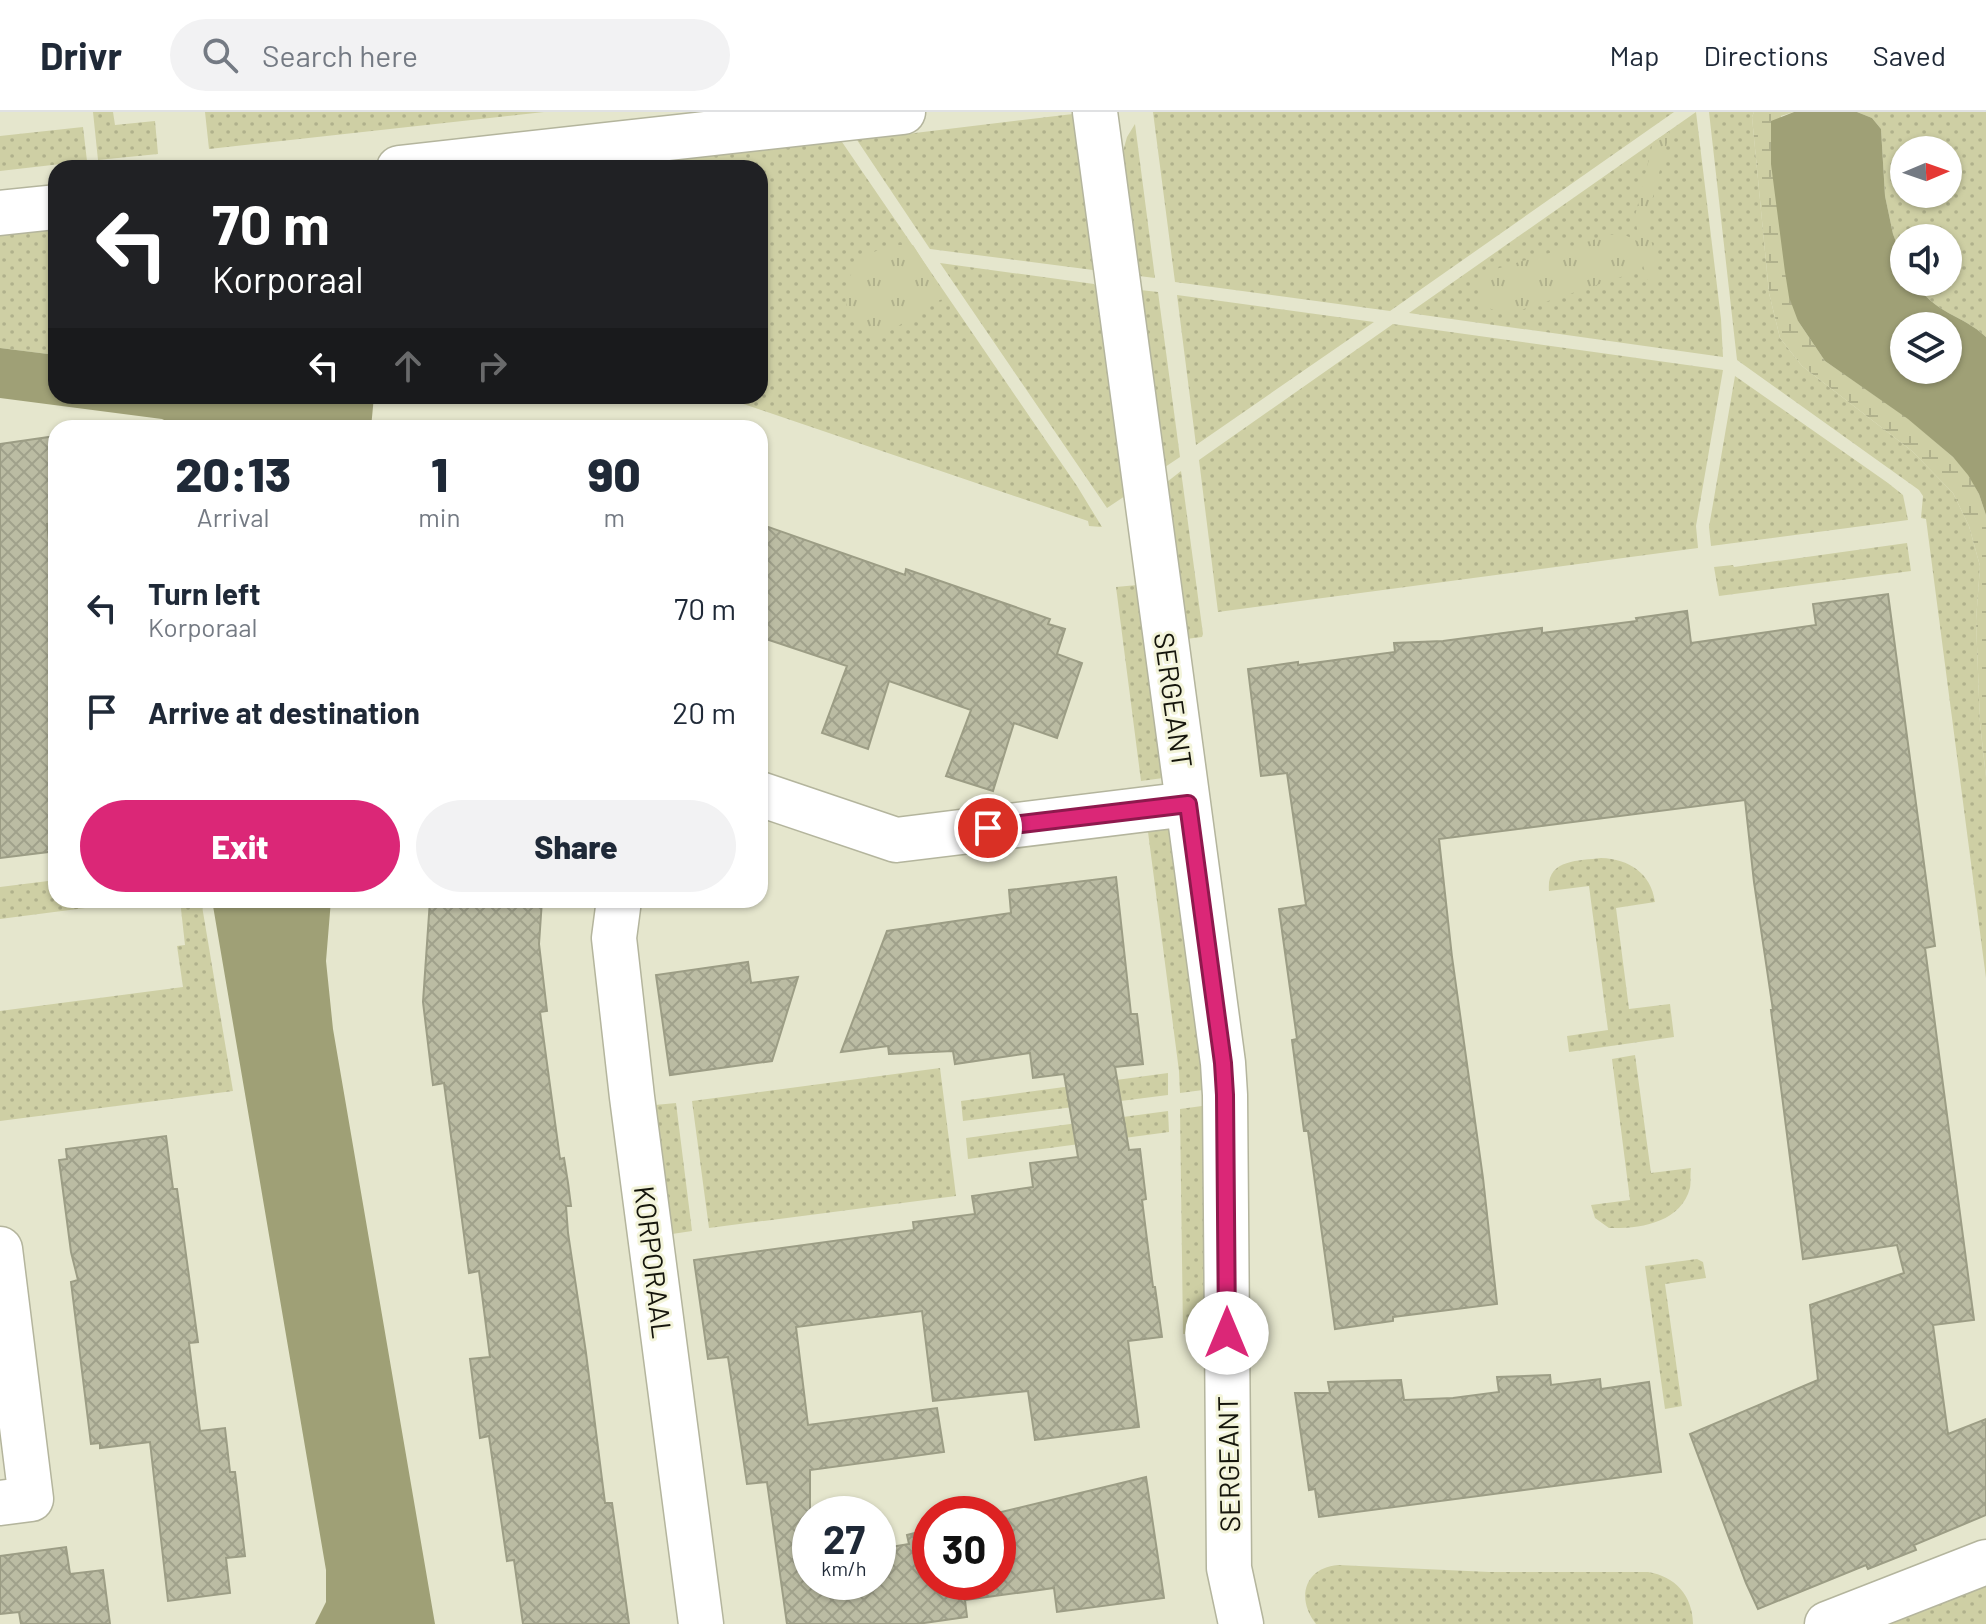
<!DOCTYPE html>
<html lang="en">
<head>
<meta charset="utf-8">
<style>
  :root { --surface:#fff; --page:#f2f2f3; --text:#1f2937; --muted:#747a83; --line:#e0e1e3; --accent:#db2777 }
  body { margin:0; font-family:Barlow,sans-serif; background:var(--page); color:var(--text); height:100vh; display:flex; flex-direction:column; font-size:30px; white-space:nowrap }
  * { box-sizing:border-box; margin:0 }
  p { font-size:26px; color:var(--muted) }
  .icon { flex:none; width:44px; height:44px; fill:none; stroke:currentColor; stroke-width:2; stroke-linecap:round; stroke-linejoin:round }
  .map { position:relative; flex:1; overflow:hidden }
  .details { position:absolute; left:48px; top:308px; width:720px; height:488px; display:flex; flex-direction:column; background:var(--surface); border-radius:24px; box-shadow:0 2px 6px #0004 }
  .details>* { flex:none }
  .top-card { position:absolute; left:48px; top:48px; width:720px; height:244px; border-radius:24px; box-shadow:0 2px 6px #0004; background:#202124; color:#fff; overflow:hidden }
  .needle { width:52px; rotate:88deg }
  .buttons { position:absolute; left:1890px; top:24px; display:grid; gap:16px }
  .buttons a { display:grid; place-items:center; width:72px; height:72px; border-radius:50%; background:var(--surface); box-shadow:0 2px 6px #0004; font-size:40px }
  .speed { position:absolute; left:792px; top:1384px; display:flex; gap:16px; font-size:40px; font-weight:700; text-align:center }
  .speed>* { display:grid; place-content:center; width:104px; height:104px; border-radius:50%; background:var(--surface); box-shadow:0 2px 6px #0004; line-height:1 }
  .speed small { font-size:20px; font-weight:400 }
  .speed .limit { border:12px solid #d22; background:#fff; color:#111 }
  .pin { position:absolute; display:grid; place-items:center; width:68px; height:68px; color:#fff; margin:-34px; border:4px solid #fff; border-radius:50%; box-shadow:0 2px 8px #0007 }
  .me { position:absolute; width:88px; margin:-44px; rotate:0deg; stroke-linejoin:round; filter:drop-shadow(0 0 6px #0008) }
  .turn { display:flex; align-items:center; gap:28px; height:168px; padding:0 32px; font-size:36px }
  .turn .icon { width:104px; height:104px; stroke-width:2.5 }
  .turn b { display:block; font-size:56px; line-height:68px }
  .lanes { display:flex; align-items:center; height:76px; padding:0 32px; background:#0003; justify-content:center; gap:40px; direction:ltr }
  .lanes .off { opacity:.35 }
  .eta { display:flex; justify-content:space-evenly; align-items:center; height:136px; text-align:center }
  .eta b { font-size:48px; font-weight:800; line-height:56px }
  .action { display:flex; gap:16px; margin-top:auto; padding:16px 32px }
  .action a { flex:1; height:92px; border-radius:48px; background:var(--accent); color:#fff; font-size:32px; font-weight:800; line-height:92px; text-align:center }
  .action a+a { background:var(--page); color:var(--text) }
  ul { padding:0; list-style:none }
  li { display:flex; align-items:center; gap:24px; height:104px; padding:0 32px }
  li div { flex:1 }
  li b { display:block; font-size:30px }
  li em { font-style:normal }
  header { display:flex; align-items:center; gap:48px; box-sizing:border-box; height:112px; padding:0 40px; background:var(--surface); border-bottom:2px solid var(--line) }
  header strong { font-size:38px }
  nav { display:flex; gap:44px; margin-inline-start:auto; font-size:28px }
  .search { width:560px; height:72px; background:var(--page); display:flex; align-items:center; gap:20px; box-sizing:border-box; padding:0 28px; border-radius:44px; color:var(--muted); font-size:30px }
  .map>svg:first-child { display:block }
  .grass { fill:url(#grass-dots); fill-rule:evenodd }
  .wetland { fill:url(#wetland-marsh) }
  .park { fill:url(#park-tufts) }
  .water { fill:#9fa076; fill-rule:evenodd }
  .building { fill:url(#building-cross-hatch); stroke:#9c9d85; stroke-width:2 }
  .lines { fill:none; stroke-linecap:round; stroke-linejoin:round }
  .minor-casing { stroke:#b4b59d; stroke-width:47 }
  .minor { stroke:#fff; stroke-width:44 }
  .route-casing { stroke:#8e194d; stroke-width:20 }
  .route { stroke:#db2777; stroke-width:14 }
  .labels { text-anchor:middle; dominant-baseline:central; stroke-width:6; stroke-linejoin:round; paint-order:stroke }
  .street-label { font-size:28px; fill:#15150c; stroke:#f3f4da }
</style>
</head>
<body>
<header>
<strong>Drivr</strong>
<div class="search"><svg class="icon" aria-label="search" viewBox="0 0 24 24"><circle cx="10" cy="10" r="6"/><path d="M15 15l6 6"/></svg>Search here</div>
<nav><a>Map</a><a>Directions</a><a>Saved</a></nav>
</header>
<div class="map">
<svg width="1986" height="1512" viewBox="0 0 1986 1512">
  <defs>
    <pattern id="grass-dots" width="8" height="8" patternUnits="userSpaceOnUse" patternTransform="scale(2)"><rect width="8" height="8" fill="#cecfa4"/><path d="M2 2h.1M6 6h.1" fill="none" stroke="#b0b18c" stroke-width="1.8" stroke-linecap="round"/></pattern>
    <pattern id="wetland-marsh" width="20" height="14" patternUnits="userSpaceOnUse" patternTransform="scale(2)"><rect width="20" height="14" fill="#cecfa4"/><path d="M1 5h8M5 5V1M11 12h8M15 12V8" fill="none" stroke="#b0b18c"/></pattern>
    <pattern id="park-tufts" width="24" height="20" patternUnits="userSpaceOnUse" patternTransform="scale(2)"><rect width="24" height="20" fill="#cecfa4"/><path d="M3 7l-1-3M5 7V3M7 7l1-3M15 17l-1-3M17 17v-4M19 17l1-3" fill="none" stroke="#b0b18c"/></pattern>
    <pattern id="building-cross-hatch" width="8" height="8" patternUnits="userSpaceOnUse" patternTransform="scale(2)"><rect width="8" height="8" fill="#bbbca3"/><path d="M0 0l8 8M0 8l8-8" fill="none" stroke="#a0a18b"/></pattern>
  </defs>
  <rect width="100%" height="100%" fill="#e5e6cd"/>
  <path class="grass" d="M93,0h20l2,13 40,-4 3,33 -60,6z
    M205,0h339l-335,37z
    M1153,0h521l-284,199 -215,-29z
    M1696,0l25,207 2,38 -314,-44z
    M1709,0h45l-2,5 17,176 11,45 22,28 110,85 41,42 16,33 11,40 -4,55 4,102 6,54v201l-60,-459 -5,-1 2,-22 -4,-6 -182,-130z
    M1857,0h129v225c-24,-23 -52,-23 -71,-55h33v-44h-44v25l-11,-29 -8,-38 -4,-67 -9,-11zM1904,38h44v44h-44z
    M1073,2l20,151v5l-163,-21 -73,-109z
    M1135,12l20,154 -16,-2 -17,-121 5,-18z
    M83,15l4,34 -87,10v-35z
    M842,30l235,344 25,41 -13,-1 -1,-5 -368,-125h40v-228h-166l3,-2z
    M56,117v126l-56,-7v-112z
    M940,151l154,21 3,4 28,208 -18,12z
    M1140,178l18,2 22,165 -15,10z
    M1177,183l197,27 -178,123z
    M1393,212l330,46 -27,156 2,22 -480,64 -19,-152z
    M1735,264l153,107 15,12 5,25 -197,26 -2,-19z
    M1181,359l22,163 -1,3 -16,2 -19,-157z
    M1907,431l4,28 -192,25 -5,-29 19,-2 1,2z
    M1137,473l26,193 -22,3 -25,-194z
    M1170,717l30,224 3,37 -23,3 -1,-22 -31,-239z
    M1601,746c28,1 50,15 54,44l-39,6 13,101 41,-5 4,33 -105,15 -2,-16 41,-6 -19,-144 -40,5c-3,-32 29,-30 52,-33z
    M56,768v20h91l-147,19v-32z
    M180,788h21l32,191 -233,30v-110l183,-24 -6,-41 8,-1z
    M1635,943l16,118 40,-5c-1,6 0,14 -1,20 -9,35 -51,41 -81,40l-14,-10 -4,-13 39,-5 -18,-141z
    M940,956l16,128 -247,32 -17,-127z
    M1168,961v22l-205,26 -2,-20z
    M676,991l16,128 -20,3 -17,-129z
    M1202,994l4,227 -23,1 -3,-225z
    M1168,999l1,21 -201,27 -2,-21z
    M1697,1147l6,3 3,16 -41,6 17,122 -17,3 -20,-143z
    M1338,1453l151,7h159c27,4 45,24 45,52h-377c-20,-25 -12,-56 22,-59z
    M1986,1473v39h-98l90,-36z"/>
  <path class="wetland" d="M1754,0h40l-13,4 17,205 27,40 84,58 44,38 15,17 11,20 7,21v262l-6,-54 -4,-102 4,-55 -11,-40 -16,-33 -41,-42 -110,-85 -22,-28 -11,-45 -17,-176z"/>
  <path class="park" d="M1670,19l-21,81v19l10,43h-4v4l-8,2 -5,-19 -9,12 -115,38c-15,1 -34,2 -39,-16 -1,-4 -1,-8 2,-13 3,-4 10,-9 15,-13l114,-34 13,-1 16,8 -4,-26 18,-74z
    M900,133h13l33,52 -71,43c-52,-29 -30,-91 25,-95z"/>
  <path class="water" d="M1794,0h63l15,6 9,11 4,67 8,38 11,29v19h11c19,32 47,32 71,55v178l-7,-21 -11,-19 -15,-18 -45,-38 -83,-58 -27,-40 -9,-24 -4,-25 -14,-108v-43zM1904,214h44v44h-44z
    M0,236l56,7v41h318l-3,32h-190l-19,-9 -162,-21z
    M212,788h119l-5,61 7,68 102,595h-120l11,-22v-32z"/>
  <path class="building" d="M56,324v87l-9,1 9,72v255l-56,7v-414z
    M760,412l145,51 1,-6 144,50 -2,5 17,5 -8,25 25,9 -25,75 -43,-15 -21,68 -47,-15 25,-66 -82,-29 -21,68 -46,-16 25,-67 -87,-29z
    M1888,482l47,352 -10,2 49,372 -41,5 15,109 38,-15v96l-72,30 2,5 -48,19 -2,-4 -108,44 -12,-26 -56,-149 128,-54 -8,-75 94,-32 -7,-28 -94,14 -32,-249h2l-19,-128 -9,-82 -306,39 13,118 31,221 14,126 -104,13v4l-58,8 -27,-198h-4l-12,-91 5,-1 -18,-130 27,-4 -19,-132 -26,3 -13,-107 50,-7v3l97,-13 -1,-9 49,-2 99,-13v5l95,-12 -1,-3 51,-7 4,32 125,-18 -3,-21z
    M1116,765l15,137h6l6,50 -28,3 14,83 11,-1 6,50 -4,1 11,87h2l7,50 -34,4 11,86 -104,13 -7,-49 -95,10 -11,-90 -126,16 12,98 129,-17 7,44 -134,18v112h68v-33l31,-5 -2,-9 23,-6v53h68v-68h-5l153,-37 18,121 -107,14 -3,-24 -89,12 2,17 -50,7h-130l-20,-142 -20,2 -19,-127 -20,2 -14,-99 220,-30 -1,-8 62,-8 -3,-18 61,-9 -3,-24 48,-6 -14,-83 -31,4 -3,-25 -75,11 -2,-13 -64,3 -1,-8 -47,6 46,-121 124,-18 -2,-23z
    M430,788h112l-3,44 8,67 -7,1 20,147 4,-1 4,25 3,23h-5l2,27 18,120 19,150h7l17,121h-106l-9,-64 -7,1 -18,-125 -9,2 -10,-79 20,-2 -11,-86 -10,2 -25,-190 -11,2 -10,-83z
    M748,850l3,21 47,-6 -26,84 -102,14 -14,-100z
    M166,1024l7,53h4l21,153 -9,1 11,88 25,-3 5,44h5l10,84 -19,2 4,35 -62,8 -18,-159 -50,6v-5l-9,1 -20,-162 7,-2 -7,-28 -12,-92 8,-1 -1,-10z
    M1550,1263l1,10 49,-6 1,10 48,-7 12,90 -342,45 -4,-28 -6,1 -14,-97h35l-2,-11 73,-2 3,20 49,-2 46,-6 -2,-15z
    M66,1435l4,27 33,-4 7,54h-89l-2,-12 -19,2v-58z"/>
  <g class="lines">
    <g class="minor-casing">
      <path id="minor" d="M1095,0l128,951 2,32 4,473 12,56
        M399,56l504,-56
        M0,101l56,-6
        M760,682l136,46 292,-36
        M619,788l-5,38 18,159 69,527
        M0,1137l31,250 -31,4
        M1827,1512l159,-62"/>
    </g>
    <use href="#minor" class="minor"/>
  </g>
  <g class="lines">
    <g class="route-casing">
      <path id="route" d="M988,716l200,-24 35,259 2,32 2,238"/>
    </g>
    <use href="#route" class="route"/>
  </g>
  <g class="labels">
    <g class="street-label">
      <text transform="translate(1174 588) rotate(82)">SERGEANT</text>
      <text transform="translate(654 1150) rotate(83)">KORPORAAL</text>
      <text transform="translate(1228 1352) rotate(-91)">SERGEANT</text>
    </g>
  </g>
</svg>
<div class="buttons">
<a><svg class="needle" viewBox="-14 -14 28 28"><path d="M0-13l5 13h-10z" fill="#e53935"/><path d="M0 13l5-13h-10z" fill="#747a83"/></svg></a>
<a><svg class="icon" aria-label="sound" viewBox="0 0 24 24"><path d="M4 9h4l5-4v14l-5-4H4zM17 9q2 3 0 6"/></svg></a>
<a><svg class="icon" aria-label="layers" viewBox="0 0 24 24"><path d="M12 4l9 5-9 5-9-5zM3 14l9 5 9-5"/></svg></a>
</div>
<div class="speed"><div>27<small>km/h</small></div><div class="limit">30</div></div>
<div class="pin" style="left:988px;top:716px;background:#d93025"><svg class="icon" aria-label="arrive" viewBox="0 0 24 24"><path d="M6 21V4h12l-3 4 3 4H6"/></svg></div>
<svg class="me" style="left:1227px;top:1221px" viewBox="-20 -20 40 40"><circle r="19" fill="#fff"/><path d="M0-13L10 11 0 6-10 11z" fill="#db2777"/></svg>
<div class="top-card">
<div class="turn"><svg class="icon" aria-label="left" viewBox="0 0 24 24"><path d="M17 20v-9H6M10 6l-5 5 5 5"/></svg><div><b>70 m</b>Korporaal</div></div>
<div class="lanes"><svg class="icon" aria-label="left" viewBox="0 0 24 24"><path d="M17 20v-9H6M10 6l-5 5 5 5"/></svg><svg class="icon off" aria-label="ahead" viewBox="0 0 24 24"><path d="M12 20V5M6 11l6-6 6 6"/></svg><svg class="icon off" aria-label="right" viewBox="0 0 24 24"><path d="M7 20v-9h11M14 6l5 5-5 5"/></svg></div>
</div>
<section class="details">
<div class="eta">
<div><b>20:13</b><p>Arrival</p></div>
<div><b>1</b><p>min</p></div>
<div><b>90</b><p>m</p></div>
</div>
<ul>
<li><svg class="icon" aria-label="left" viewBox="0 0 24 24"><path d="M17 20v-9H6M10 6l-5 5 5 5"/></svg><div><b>Turn left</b><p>Korporaal</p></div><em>70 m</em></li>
<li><svg class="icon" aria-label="arrive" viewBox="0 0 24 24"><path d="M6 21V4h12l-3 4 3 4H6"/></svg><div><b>Arrive at destination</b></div><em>20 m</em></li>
</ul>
<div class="action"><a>Exit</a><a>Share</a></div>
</section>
</div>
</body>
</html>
